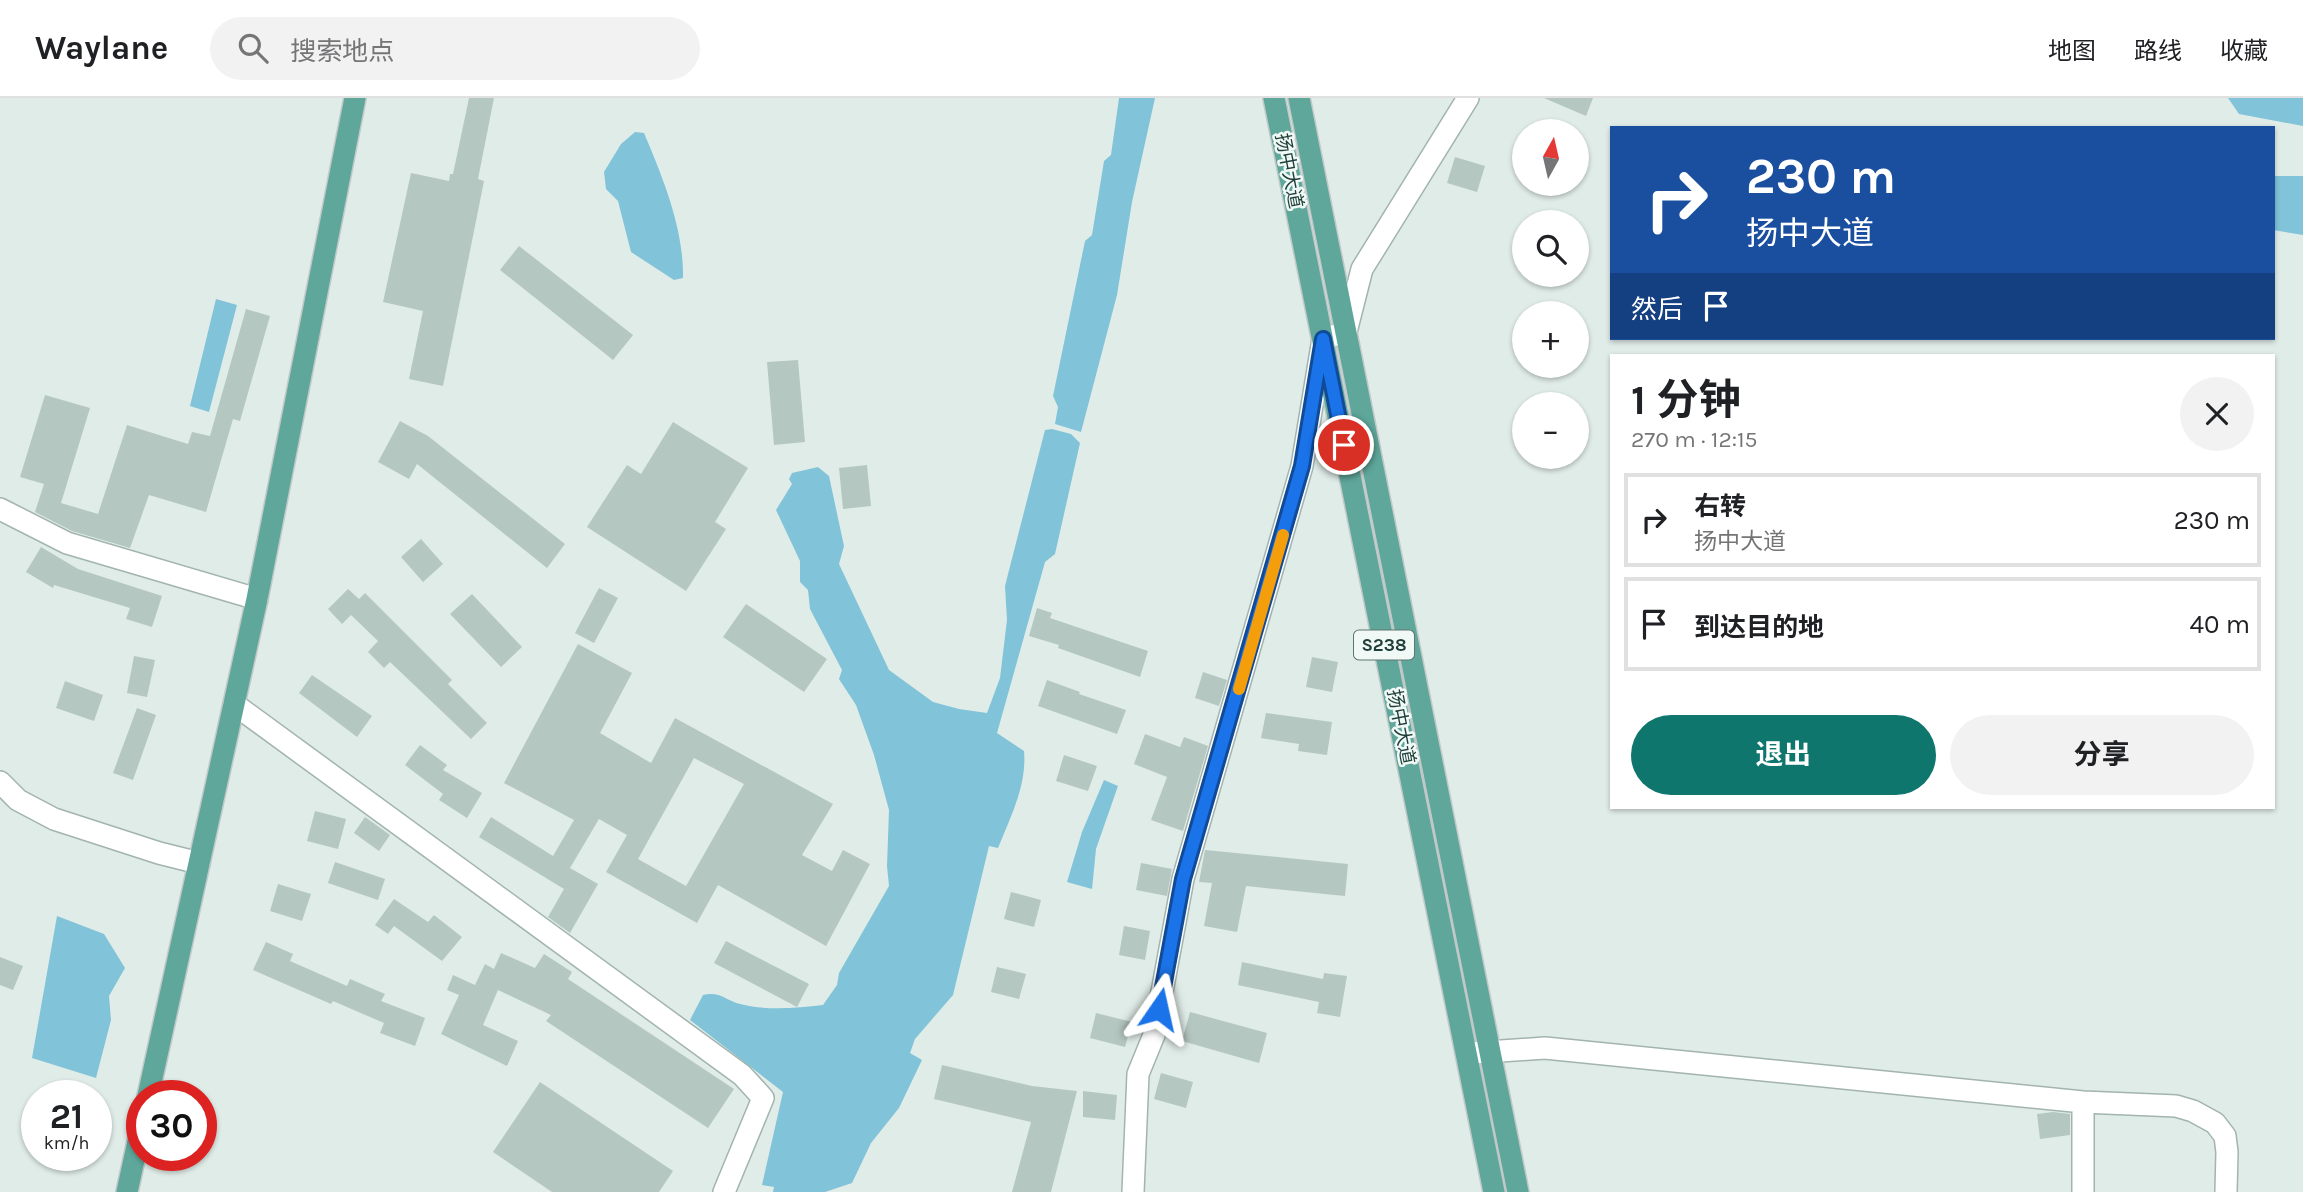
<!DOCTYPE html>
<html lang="zh">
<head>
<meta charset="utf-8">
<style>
  :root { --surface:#fff; --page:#f2f2f2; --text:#202124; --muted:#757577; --line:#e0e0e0; --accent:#0f766e }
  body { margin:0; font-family:Karla,"Noto Sans SC",sans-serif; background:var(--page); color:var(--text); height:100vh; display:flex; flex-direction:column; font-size:26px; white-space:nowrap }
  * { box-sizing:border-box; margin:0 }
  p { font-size:23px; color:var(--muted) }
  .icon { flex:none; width:38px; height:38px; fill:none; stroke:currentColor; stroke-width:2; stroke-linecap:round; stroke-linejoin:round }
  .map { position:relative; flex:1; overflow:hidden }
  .details { position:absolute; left:1610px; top:256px; width:665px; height:455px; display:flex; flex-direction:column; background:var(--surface); border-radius:0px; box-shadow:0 2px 5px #0004 }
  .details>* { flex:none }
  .banner { position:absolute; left:1610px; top:28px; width:665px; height:214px; border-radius:0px; box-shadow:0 2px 5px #0004; background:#1a4fa0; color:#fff; overflow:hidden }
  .needle { width:46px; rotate:8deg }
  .fabs { position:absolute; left:1512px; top:21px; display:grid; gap:14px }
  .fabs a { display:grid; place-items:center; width:77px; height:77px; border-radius:50%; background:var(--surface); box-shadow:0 2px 5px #0004; font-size:35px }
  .speed { position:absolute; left:21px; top:982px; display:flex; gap:14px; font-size:35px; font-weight:700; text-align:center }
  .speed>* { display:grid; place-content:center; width:91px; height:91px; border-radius:50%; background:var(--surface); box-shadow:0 2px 5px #0004; line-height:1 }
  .speed small { font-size:18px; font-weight:400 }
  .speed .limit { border:10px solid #d22; background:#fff; color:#111 }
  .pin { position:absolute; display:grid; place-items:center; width:60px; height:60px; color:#fff; margin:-30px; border:4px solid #fff; border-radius:50%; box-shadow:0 2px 7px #0007 }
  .me { position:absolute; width:77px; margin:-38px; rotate:11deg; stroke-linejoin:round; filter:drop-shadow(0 0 5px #0008) }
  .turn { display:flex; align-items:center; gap:24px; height:147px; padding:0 21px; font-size:32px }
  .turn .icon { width:91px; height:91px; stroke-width:2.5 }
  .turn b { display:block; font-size:49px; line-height:60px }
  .then { display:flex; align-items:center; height:66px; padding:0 21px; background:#0003; gap:14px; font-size:26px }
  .round { display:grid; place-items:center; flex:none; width:74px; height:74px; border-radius:37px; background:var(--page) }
  .overview { display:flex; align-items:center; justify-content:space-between; height:119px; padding:0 21px }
  h1 { font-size:42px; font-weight:700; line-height:52px }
  .action { display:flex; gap:14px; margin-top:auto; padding:14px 21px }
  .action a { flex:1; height:80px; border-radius:42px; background:var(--accent); color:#fff; font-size:28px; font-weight:700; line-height:80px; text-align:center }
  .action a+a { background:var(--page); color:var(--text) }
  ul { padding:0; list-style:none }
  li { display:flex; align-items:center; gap:21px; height:94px; margin:0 14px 10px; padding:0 7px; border:4px solid var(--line); border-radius:0px }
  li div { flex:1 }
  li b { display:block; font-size:26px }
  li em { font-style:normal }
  header { display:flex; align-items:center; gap:42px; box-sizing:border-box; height:98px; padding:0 35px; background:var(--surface); border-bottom:2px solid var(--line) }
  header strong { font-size:33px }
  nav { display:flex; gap:38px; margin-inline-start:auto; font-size:24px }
  .search { width:490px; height:63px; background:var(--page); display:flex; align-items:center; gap:18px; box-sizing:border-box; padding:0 24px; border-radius:38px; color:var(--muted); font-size:26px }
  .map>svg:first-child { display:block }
  .water { fill:#81c3d8 }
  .building { fill:#b5c7c1; fill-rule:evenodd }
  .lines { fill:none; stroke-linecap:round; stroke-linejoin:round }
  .minor-casing { stroke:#a2b4b0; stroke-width:24 }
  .major-casing { stroke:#c0c9c8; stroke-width:24 }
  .minor { stroke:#fff; stroke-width:21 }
  .major { stroke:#5fa79b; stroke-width:21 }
  .route-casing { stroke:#114b97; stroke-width:18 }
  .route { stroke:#1a73e8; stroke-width:12 }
  .slow { stroke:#f59e0b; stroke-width:12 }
  .labels { text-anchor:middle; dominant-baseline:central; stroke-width:5; stroke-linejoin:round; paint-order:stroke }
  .shield { fill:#f0f9f5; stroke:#5e7671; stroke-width:2 }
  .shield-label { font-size:18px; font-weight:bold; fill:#1f3e39 }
  .street-label { font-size:19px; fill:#1f3e39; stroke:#f0f9f5 }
</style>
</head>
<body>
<header>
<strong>Waylane</strong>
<div class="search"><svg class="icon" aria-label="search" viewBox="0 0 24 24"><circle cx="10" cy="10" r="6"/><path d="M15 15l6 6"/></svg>搜索地点</div>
<nav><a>地图</a><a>路线</a><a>收藏</a></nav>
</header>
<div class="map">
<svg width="2303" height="1094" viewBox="0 0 2303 1094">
  <rect width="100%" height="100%" fill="#e0ece8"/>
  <path class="water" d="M1119,0h36l-23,104 -15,93 -36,137 -26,-8 3,-17 -5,-11 32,-155 7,-6 12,-74 7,-6z
    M2228,0h75v28l-64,-12z
    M635,34l9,1c19,45 40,96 39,145l-9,2 -43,-28 -13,-51 -12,-12 -2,-17 17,-28z
    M2273,78h30v59l-30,-5z
    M216,201l21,6 -28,107 -19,-6z
    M1052,331l19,5 9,9 -25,111 -10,8 -48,171 27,18c3,34 -13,65 -26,97l-9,-2 -36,149 -38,44 -5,14 12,7 -23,48 -28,35 -19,40 -27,9h-52l1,-5 -12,-2 21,-93 -93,-72 13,-25c17,-4 22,5 37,9 27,7 56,4 83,1l14,-20 2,-12 50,-87 -2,-20 2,-56 -15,-55 -18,-50 -17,-26 3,-9 -32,-61 -2,-19 -8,-8v-21l-24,-51 16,-26 -3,-5 3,-6 26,-6 11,9 15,70 -5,18 50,106 44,32 26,7 28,4 13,-35 7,-58 -2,-34 40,-156z
    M1104,682l14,6 -22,63 -4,40 -25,-7 15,-50z
    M57,818l47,18 21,34 -16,28 2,24 -15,58 -64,-20z"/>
  <path class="building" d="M469,0h25l-16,81 6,2 -41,205 -34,-7 14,-68 -40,-9 28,-129 38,8 1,-7h3z
    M1544,0h49l-7,18z
    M1455,59l30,9 -8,26 -30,-9z
    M519,148l114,89 -20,25 -113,-90z
    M246,211l24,7 -30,105 -7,-2 -27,93 -57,-17 -19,53 -58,-17 -37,-19 9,-28 -24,-7 25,-82 45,13 -29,95 37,11 29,-89 61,19 4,-12 18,4z
    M798,262l7,82 -31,3 -7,-83z
    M400,323l28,15 137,108 -18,24 -130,-104 -8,15 -31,-17z
    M673,324l75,46 -33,54 11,7 -40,62 -99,-64 40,-62 14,9z
    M867,367l4,41 -28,3 -4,-41z
    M421,441l22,25 -20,18 -22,-25z
    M41,449l37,22 84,27 -10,31 -26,-8 4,-11 -76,-23 -1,3 -27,-16z
    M599,490l19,10 -24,45 -19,-10z
    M348,491l11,10 6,-6 87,87 -4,4 39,39 -16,16 -81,-77 -6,6 -16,-16 10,-11 -27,-26 -9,9 -14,-15z
    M472,496l50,53 -21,20 -51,-53z
    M746,506l81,55 -23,33 -81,-55z
    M1037,510l15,5 -2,5 98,33 -8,26 -82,-29 1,-3 -30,-9z
    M578,546l54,29 -32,60 51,30 24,-45 158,86 -31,51 30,16 11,-21 27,14 -44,82 -108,-61 -21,38 -91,-51 21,-37 -28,-16 -29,49 28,16 -28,49 -22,-16 16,-28 -85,-52 12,-20 62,39 21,-36 -70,-37zM694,660l50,26 -58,102 -48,-27z
    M134,558l21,4 -8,37 -20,-4z
    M1312,559l26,5 -6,30 -26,-5z
    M1203,574l24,8 -8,26 -24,-8z
    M312,577l60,41 -15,21 -58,-44z
    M1047,582l33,12 -1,2 47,16 -9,24 -79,-28z
    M65,583l38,14 -9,26 -38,-13z
    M137,610l19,7 -23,65 -20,-7z
    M1266,615l66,9 -5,33 -29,-4 1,-7 -38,-6z
    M1145,636l35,13 4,-10 24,9 -25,85 -32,-11 16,-43 -33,-13z
    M420,647l27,20 -4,5 39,23 -15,25 -28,-18 4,-6 -38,-29z
    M1064,657l33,11 -9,25 -32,-10z
    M315,713l31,8 -8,30 -31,-8z
    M365,719l25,18 -11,16 -25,-18z
    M1205,752l143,14 -3,32 -99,-10 -9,46 -33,-6 8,-43 -13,-1z
    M335,764l50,17 -7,21 -50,-17z
    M1141,765l31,6 -5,27 -31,-6z
    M278,786l33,10 -9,27 -32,-10z
    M1011,794l30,8 -7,27 -30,-8z
    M394,801l34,23 6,-7 28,22 -20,24 -48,-35 -6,8 -13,-9z
    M1124,828l26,5 -5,29 -26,-5z
    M726,843l83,43 -12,23 -83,-44z
    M266,844l27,12 -3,7 57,25 3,-7 35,15 -4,7 44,17 -10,28 -35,-13 4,-10 -51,-22 -2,3 -78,-34z
    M501,855l34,15 9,-14 28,18 -4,7 166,110 -26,39 -162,-107 5,-6 -53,-25 -15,35 35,16 -11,25 -66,-32 18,-39 -12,-5 6,-15 22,10 10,-21 9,5z
    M0,859l23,9 -10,24 -13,-5z
    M1242,864l81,17 1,-6 23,3 -7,41 -23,-4 2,-11 -81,-17z
    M997,869l29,7 -7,25 -28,-7z
    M1190,914l77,21 -8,30 -77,-22z
    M1096,915l36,9 -7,25 -35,-9z
    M942,967l90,21 45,5 -26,101h-39l19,-70 -97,-23z
    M1161,975l32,9 -7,26 -32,-9z
    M540,984l133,89 -14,21h-107l-59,-40z
    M1083,993l34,4 -2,25 -32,-3z
    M2053,1014l17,2v21l-30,4 -3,-25z"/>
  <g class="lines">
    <g class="minor-casing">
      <path id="minor" d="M0,411l67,34 190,56
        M234,606l508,371 21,23 -39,94
        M0,684l18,18 36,19 105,34 40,10
        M1472,955l73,-5 538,54 93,4 17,5 22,12 10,13 2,16 -1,40
        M2083,1004v90
        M1133,1094l5,-118 16,-39 29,-156 119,-413 21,-127 23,-7 16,-63 106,-171"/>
    </g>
    <g class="major-casing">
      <path id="major" d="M1274,0l220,1094
        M1299,0l219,1094
        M148,998l109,-497 98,-501
        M127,1094l15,-69"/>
    </g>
    <use href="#minor" class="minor"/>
    <use href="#major" class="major"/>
  </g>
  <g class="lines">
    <g class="route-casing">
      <path id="route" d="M1159,911l24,-130 119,-413 21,-127 21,106"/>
    </g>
    <use href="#route" class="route"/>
    <path class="slow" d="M1239,591l44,-154"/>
  </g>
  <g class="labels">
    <rect class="shield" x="1354" y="532.5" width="60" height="29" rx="5"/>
    <g class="shield-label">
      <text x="1384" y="547">S238</text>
    </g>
    <g class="street-label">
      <text transform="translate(1289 73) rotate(79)">扬中大道</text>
      <text transform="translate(1401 629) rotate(79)">扬中大道</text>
    </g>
  </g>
</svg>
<div class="fabs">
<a><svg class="needle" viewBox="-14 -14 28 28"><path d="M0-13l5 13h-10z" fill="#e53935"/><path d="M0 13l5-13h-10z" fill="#757577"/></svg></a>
<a><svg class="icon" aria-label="search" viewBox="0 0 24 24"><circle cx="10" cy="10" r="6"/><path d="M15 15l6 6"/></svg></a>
<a>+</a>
<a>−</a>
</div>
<div class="speed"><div>21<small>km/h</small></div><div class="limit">30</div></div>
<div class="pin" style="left:1344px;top:347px;background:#d93025"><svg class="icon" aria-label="arrive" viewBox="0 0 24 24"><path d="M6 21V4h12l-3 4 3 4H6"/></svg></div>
<svg class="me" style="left:1159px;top:911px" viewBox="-20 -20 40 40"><path d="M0-17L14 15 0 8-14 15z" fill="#1a73e8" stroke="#fff" stroke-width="4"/></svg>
<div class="banner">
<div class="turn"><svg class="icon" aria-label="right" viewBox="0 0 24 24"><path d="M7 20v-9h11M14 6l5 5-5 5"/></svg><div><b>230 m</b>扬中大道</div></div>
<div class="then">然后<svg class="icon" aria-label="arrive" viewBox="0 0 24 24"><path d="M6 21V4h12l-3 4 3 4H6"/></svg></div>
</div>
<section class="details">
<div class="overview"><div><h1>1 分钟</h1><p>270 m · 12:15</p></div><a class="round"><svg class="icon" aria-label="close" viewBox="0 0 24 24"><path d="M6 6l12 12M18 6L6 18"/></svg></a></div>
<ul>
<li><svg class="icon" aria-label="right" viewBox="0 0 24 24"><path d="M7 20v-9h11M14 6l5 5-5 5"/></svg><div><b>右转</b><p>扬中大道</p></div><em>230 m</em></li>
<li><svg class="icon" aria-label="arrive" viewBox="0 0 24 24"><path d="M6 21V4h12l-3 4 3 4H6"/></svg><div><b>到达目的地</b></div><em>40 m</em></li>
</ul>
<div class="action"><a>退出</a><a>分享</a></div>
</section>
</div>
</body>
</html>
